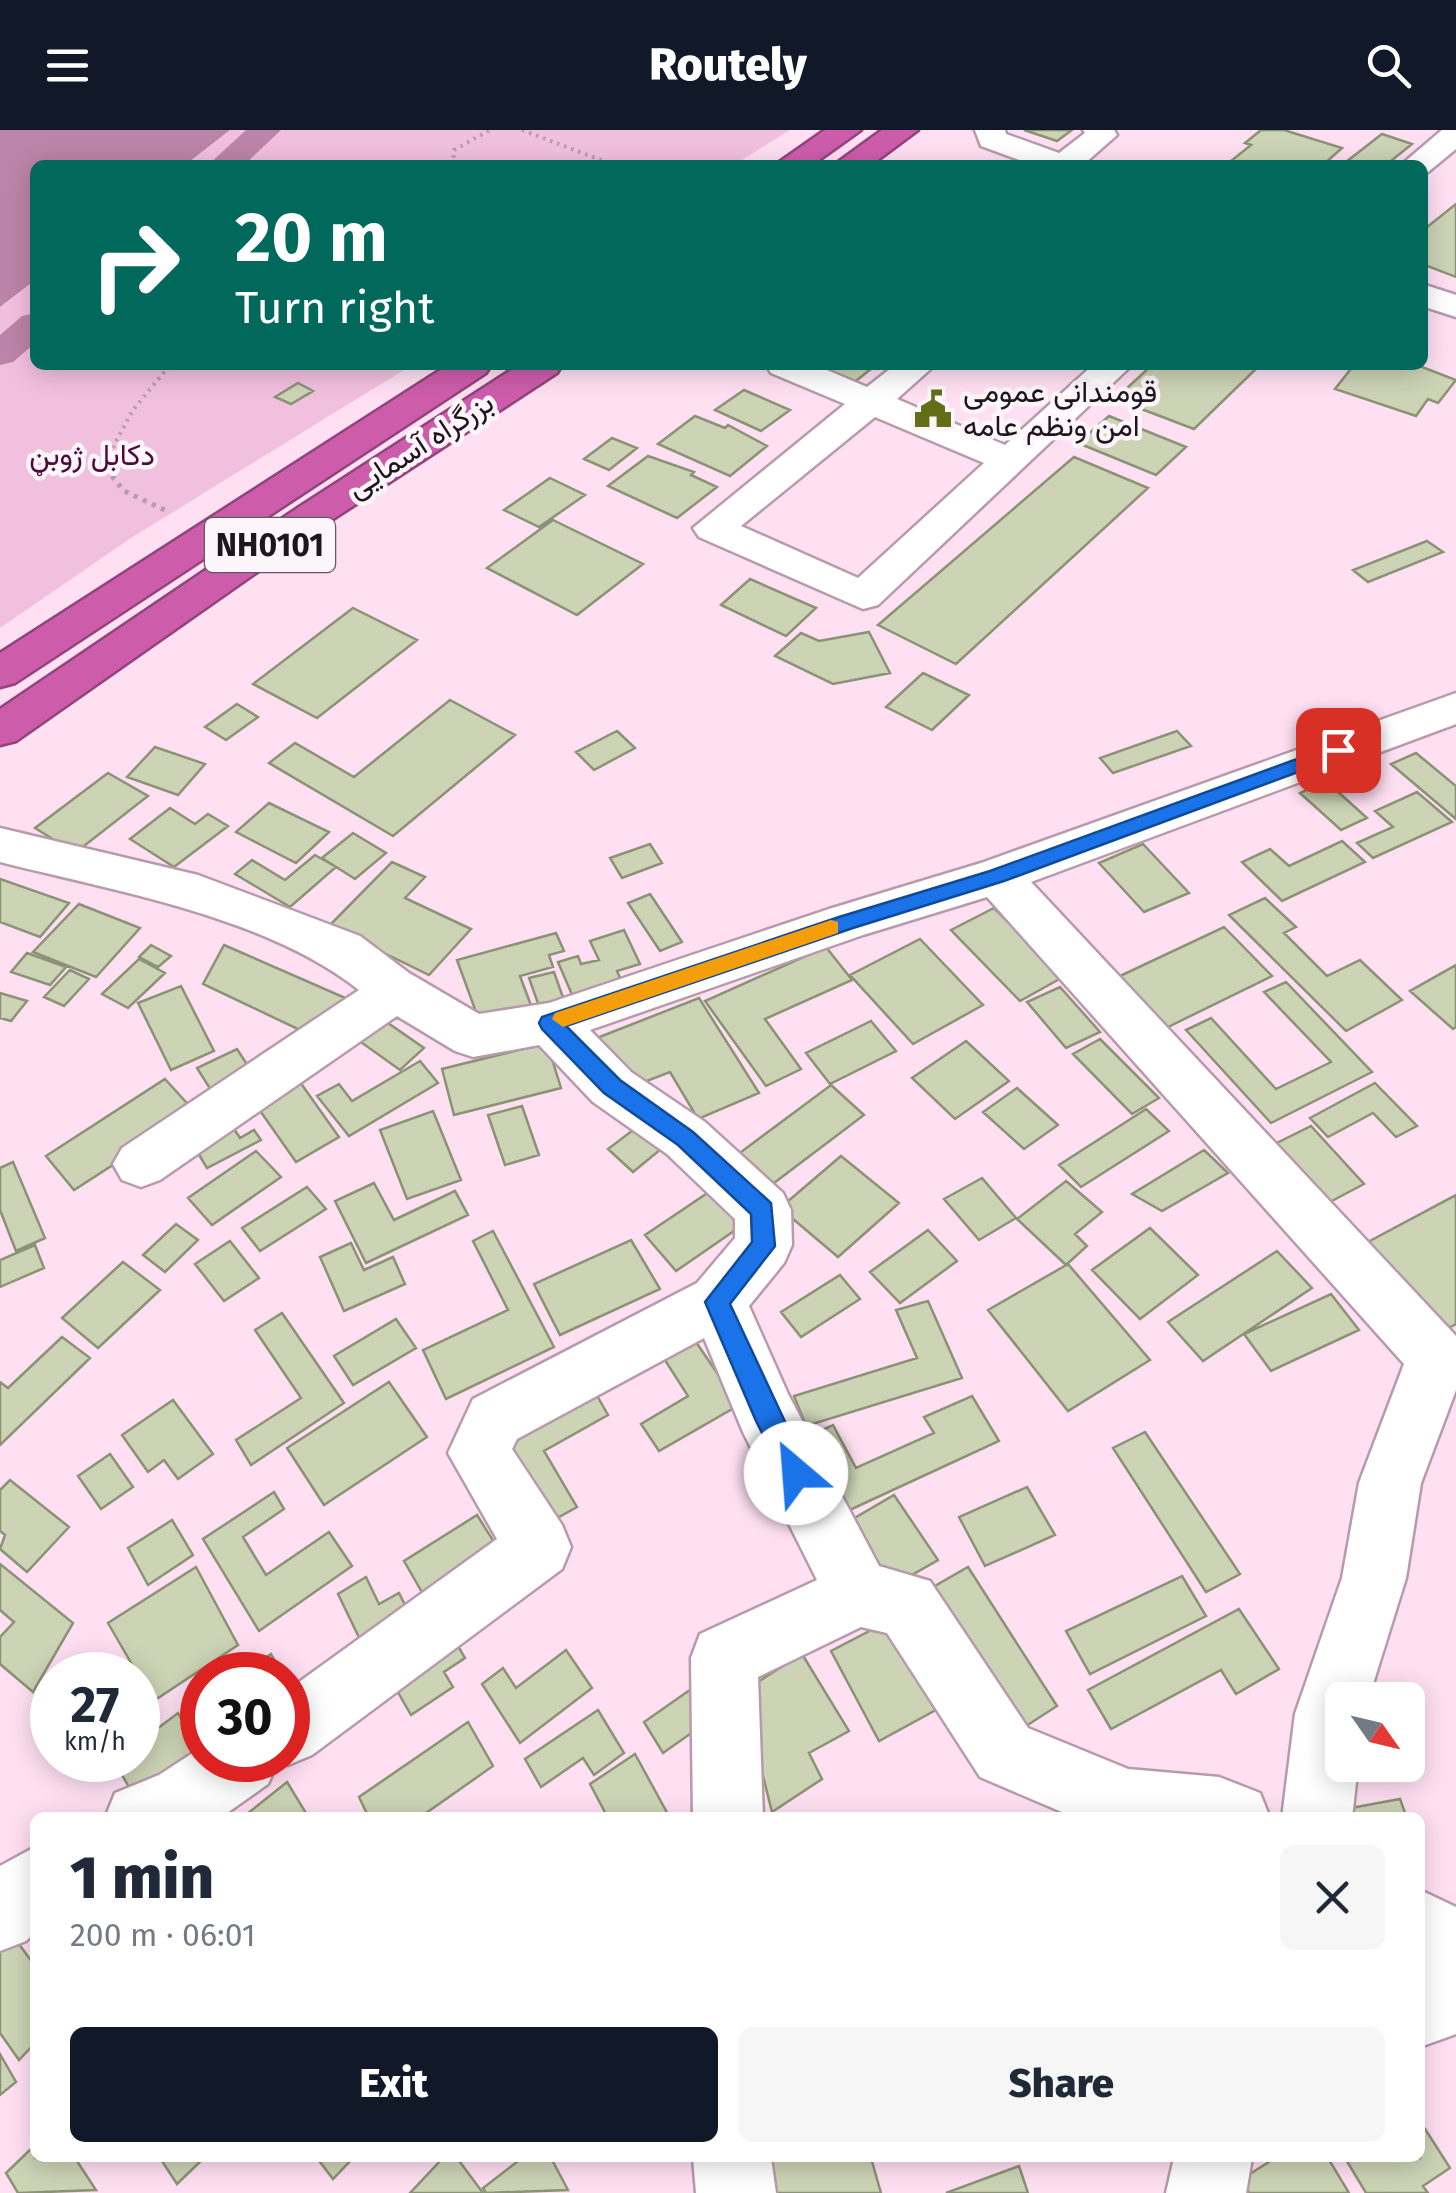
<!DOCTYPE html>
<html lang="en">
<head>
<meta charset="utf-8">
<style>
  :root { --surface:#fff; --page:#f6f6f7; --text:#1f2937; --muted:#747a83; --accent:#111827 }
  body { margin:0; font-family:"Fira Sans",Vazirmatn,sans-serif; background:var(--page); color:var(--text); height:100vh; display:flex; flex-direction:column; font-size:38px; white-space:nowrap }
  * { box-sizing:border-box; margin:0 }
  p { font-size:32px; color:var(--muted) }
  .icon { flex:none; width:55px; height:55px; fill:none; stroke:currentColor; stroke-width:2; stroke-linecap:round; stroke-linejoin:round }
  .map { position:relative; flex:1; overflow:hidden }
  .panel { position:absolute; left:30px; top:1682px; width:1395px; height:350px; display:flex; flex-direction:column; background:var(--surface); border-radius:15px; box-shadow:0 5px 25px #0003 }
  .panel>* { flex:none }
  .guide { position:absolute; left:30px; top:30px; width:1398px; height:210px; border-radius:15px; box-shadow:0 5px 25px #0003; background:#00695c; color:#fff; overflow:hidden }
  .needle { width:65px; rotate:124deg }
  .fabs { position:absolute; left:1325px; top:1552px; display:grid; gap:20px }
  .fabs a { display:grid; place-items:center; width:100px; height:100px; border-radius:15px; background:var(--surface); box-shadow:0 5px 25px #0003; font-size:50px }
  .speed { position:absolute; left:30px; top:1522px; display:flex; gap:20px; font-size:50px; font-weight:700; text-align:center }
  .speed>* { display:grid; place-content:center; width:130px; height:130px; border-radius:50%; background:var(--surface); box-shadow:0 5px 25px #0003; line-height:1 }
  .speed small { font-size:25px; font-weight:400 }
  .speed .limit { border:15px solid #d22; background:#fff; color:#111 }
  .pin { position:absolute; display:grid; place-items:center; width:85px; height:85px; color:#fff; margin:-42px; border-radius:20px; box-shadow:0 5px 15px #0006 }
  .me { position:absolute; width:110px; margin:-55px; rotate:333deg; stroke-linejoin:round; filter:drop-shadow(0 0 8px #0008) }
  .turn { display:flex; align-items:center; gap:35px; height:210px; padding:0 40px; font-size:45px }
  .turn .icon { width:130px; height:130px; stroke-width:2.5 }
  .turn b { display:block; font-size:70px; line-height:85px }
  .round { display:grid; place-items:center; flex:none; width:105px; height:105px; border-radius:15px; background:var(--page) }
  .overview { display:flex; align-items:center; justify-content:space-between; height:170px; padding:0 40px }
  h1 { font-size:60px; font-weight:800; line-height:75px }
  .cta { display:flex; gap:20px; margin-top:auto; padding:20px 40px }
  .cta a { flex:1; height:115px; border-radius:15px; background:var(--accent); color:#fff; font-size:40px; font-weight:800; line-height:115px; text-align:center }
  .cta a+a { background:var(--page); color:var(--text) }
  header { display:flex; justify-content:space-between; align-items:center; height:130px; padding:0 40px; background:var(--accent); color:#fff; font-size:45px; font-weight:800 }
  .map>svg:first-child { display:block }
  .green { fill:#f2c0df }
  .water { fill:#bc84a8 }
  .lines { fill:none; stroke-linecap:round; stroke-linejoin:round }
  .canal { fill:#bc84a8; fill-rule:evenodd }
  .building { fill:#cdd3b5; stroke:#8c9275; stroke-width:2.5 }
  .minor-casing { stroke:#b79bac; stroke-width:5 }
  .highway-casing { stroke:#904479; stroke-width:5 }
  .path-far1 { stroke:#b59dac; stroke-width:4; stroke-dasharray:2.5 5; stroke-linecap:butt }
  .path { stroke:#b59dac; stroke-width:5; stroke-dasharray:4 6; stroke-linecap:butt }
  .minor { fill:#fff; fill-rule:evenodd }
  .highway { fill:#cd5dab; fill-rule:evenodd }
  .route { fill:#1a73e8; stroke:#114b97; stroke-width:2.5 }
  .slow { fill:#f59e0b }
  .labels { text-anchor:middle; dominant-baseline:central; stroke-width:9; stroke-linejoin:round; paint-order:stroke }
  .far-poi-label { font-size:30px; fill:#1f151c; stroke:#fcf5f9; text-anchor:start }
  .far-street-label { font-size:30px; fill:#1f151c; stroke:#fcf5f9 }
  .far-park-label { font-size:30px; fill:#4d093c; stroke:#fcf5f9 }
  .shield { fill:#fcf5f9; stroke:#61585e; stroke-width:2.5 }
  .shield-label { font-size:32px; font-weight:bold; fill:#1f151c }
</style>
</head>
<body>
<header><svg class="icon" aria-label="menu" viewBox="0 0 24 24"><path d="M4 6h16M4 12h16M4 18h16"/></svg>Routely<svg class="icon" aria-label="search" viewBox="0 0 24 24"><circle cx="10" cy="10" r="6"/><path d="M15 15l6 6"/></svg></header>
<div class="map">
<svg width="1456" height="2063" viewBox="0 0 1456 2063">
  <rect width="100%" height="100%" fill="#ffe0f3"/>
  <path class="green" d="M230,0h560l-56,35h-549z
    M35,150v85h377l-281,173 -131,90v-321z"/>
  <path class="water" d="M0,0h230l-45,35h-150v115l-35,27z"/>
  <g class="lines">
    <path class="canal" d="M246,0h35l-37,35h-36z
      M35,183v30l-22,19 -13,3v-30l22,-19z"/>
  </g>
  <path class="building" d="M1024,0h48l-15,11z
    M1261,0h23l58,18 -19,17h-97l25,-20 -6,-2z
    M1382,4l30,10 -26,21h-44z
    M1456,74v73l-34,-13v-33z
    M791,235h85l-29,23z
    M1152,235h108l-66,64 -79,-30z
    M1354,235h63l39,15 -18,23 -10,-4 -12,17 -81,-27z
    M298,253l15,8 -22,13 -16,-7z
    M744,260l46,20 -29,21 -46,-21z
    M695,286l30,12 3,-3 39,21 -37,30 -72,-32z
    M1109,286l77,31 -30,28 -78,-32z
    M612,308l25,10 -28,22 -25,-11z
    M648,326l46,16 -3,3 26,12 -40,31 -69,-32z
    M1074,327l74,31 -192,176 -78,-39z
    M550,348l35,17 -46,32 -35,-17z
    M553,390l90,44 -66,51 -90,-47z
    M1427,411l16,11 -75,30 -15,-12z
    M750,449l66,29 -30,28 -65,-31z
    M353,478l64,32 -100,78 -64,-34z
    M869,502l21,41 -57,11 -58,-28 26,-23 18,8z
    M923,543l46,22 -37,35 -46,-23z
    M450,570l65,35 -122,101 -124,-73 26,-20 59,34z
    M237,574l21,13 -32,23 -21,-13z
    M617,601l18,17 -41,22 -18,-18z
    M1177,601l14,15 -78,27 -13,-15z
    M155,617l50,17 -27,31 -51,-18z
    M1416,623l40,33v33l-65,-55z
    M108,643l40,23 -73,57 -40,-25z
    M1326,651l41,37 -26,12 -41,-37z
    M1417,662l35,30 -79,36 -16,-15 36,-16 -18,-16z
    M269,673l60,29 -33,31 -60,-31z
    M170,678l25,16 13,-10 20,12 -54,41 -44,-28z
    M353,703l33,20 -31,26 -33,-21z
    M1342,711l23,21 -83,39 -40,-39 28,-13 19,17z
    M650,714l12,19 -40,15 -12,-20z
    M1143,714l46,49 -45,19 -45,-49z
    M315,725l21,12 -46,40 -55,-33 17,-14 33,20z
    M392,732l33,15 -20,21 66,31 -42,46 -100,-49z
    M0,749l69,24 -29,34 -40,-15z
    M650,764l32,48 -22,9 -32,-48z
    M1265,768l31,29 -12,6 43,43 33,-16 42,40 -56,31 -117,-116z
    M79,774l61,24 -44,49 -63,-25z
    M994,778l69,69 -43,24 -69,-71z
    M1224,797l48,49 -106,52 -46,-52z
    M624,800l16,34 -23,7 8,18 -49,15 -18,-42 20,-6 3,8 18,-4 -9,-19z
    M556,803l8,18 -15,4 4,12 -33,9 12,32 -52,15 -23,-63z
    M920,809l63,66 -70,39 -63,-69z
    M151,815l20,11 -13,11 -19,-10z
    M224,815l135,59 -38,36 -118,-56z
    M826,817l26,33 -87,39 36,50 -35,17 -61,-85z
    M27,823l39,14 -16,18 -39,-13z
    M139,829l26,14 -37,35 -26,-14z
    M1456,835v62l-3,2 -43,-38z
    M70,840l19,9 -25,27 -20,-9z
    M554,842l11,31 -25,6 -11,-31z
    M1286,852l86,90 -101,51 -85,-93 25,-12 65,71 55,-27 -67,-70z
    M181,856l33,65 -43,19 -33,-67z
    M1060,857l40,45 -34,16 -39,-46z
    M0,863l27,8 -16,20 -11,-3z
    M699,868l60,95 -61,26 -28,-47 -44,17 -29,-51z
    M375,884l49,34 -24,22 -42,-30 -24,20 -8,-5z
    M871,891l25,30 -66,33 -24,-31z
    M1100,909l59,59 -27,16 -59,-60z
    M966,911l43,40 -54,38 -43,-41z
    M547,913l14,45 -107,27 -12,-46z
    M237,919l17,26 -40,20 -17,-27z
    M420,931l18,22 -89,53 -32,-40 22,-12 13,17z
    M165,949l30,33 -121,78 -28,-34z
    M300,952l39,55 -43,25 -40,-57z
    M1375,953l42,43 -21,11 -23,-24 -45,24 -18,-19z
    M831,955l33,30 -98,74 -33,-31z
    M1017,958l41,37 -34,24 -41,-37z
    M522,976l17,49 -34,10 -17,-50z
    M1146,979l23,22 -88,56 -22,-22z
    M433,981l28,69 -54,19 -27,-69z
    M225,985l15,23 14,-8 7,10 -54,28 -20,-33z
    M641,994l25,21 -33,27 -25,-23z
    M1311,996l53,58 -38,20 -53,-59z
    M1204,1020l24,23 -66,38 -30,-17z
    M256,1021l25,26 -69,48 -24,-27z
    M841,1026l58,47 -61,54 -58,-49z
    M13,1032l32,76 -29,13 -16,-41v-42z
    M982,1048l34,40 -37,22 -35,-41z
    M1066,1051l36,31 -27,22 12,12 -21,19 -49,-46z
    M374,1053l20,37 61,-29 13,24 -102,48 -31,-62z
    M307,1057l19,22 -66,42 -18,-23z
    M715,1058l32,34 -71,49 -31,-36z
    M1456,1065v129l-13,7 -77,-88z
    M176,1094l22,16 -33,32 -22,-17z
    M1150,1098l48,47 -58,44 -48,-49z
    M928,1100l29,31 -57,42 -30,-31z
    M493,1101l61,116 -108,52 -23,-49 85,-40 -35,-69z
    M631,1110l29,49 -100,46 -26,-51z
    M230,1111l29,37 -35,23 -29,-37z
    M351,1113l13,27 29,-13 12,27 -61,27 -24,-54z
    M35,1115l9,23 -44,19v-27z
    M1277,1121l35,37 -109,73 -35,-39z
    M123,1132l37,28 -62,58 -36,-30z
    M1068,1134l82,96 -82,51 -80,-101z
    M840,1145l20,24 -59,38 -20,-25z
    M1331,1164l28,36 -88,41 -27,-37z
    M928,1171l34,77 -156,48 -12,-30 123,-38 -21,-48z
    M282,1183l62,90 -93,62 -15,-25 65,-42 -46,-68z
    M396,1189l20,29 -63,37 -19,-29z
    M685,1196l54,79 -80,46 -18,-27 47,-28 -34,-53z
    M62,1207l28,21 -90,87v-63l8,6z
    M389,1252l38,55 -103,68 -37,-57z
    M591,1255l17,30 -64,36 33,56 -27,15 -49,-87z
    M972,1266l27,45 -158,73 -39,-75 31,-14 23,43 78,-35 -10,-16z
    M173,1270l40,54 -35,25 -14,-19 -16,12 -26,-37z
    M1145,1302l95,142 -34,18 -93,-144z
    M110,1324l23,33 -32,22 -23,-33z
    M10,1350l59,47 -42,45 -27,-23 5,-14 -5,-4v-41z
    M1027,1357l28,48 -70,31 -26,-49z
    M274,1362l10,17 -41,28 23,38 63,-43 23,34 -93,65 -56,-92z
    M894,1365l44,65 -56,32 -41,-66z
    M477,1385l24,38 -74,48 -23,-40z
    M172,1390l21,35 -45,30 -20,-37z
    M0,1434l73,59 -40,69 -33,-28v-27l14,-15 -14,-12z
    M196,1437l42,78 -89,59 -11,-29 -30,-52z
    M968,1437l89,139 -48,31 -88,-143z
    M1182,1446l24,40 -116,58 -24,-43z
    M366,1447l13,27 20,-11 16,32 -48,29 -29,-60z
    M1239,1479l40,60 -43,25 -15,-24 -110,59 -23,-39z
    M906,1482l50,87 -77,42 -48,-90z
    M447,1497l18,31 -21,14 9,15 -42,28 -27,-47z
    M566,1520l26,38 -72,55 -38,-59 21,-16 13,20z
    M271,1524l12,21h-42z
    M802,1524l47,77 -40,22 13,26 -50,33 -30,-120z
    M697,1555l20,30 -54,38 -19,-31z
    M598,1580l26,43 -30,22 -11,-17 -42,29 -16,-28z
    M178,1583l27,47 -64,48 -27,-47 24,-1v-17z
    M468,1592l25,44 -74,52h-50l-10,-21z
    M635,1624l35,64h-62l-18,-34z
    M287,1652l22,36h-67z
    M1400,1669l7,19h-69l-3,-7z
    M5,1795l30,41v77l-16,17 -19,-27v-104z
    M0,1924l16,28 -16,13z
    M1420,1991l30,47 -27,18 5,7h-62l-21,-35h75z
    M35,2015v13h40l21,32 -78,3 -12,-20z
    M160,2028h44l-27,26z
    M317,2028h36l-20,21z
    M443,2028h14l26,35h-73z
    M522,2028h29l17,32 -82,3 -3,-5z
    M745,2028h126l10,35h-127z
    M1275,2028h53l21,35h-100l-7,-14z
    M1019,2036l9,27h-82z"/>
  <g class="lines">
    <g class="minor-casing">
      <path id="minor" d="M975,0h30l1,4 53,19 26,-20 -2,-3h31l3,5 -34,30h-50l-52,-19z
        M1442,0h14v19l-28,23 -6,1v-8h-21z
        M1422,154l34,11v22l-34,-11z
        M766,235h49l52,22 28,-22h40l-38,34 108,46 88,-80h39l-254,240 -15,4 -164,-72 -6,-9 152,-124 -74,-31zM875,287l109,46 -126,115 -117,-52z
        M1456,563v31l-425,158 425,454v54l-35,93 -15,95 -38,122h-26v65h16l-6,53h-70l13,-104 47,-136 17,-95 45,-119 -417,-467 -124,38 -273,95 41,42 74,50 78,71 8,17 1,35 -8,18 -35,43 39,88 91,172 51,15 98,147 100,41 91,8 41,16 10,25h-194l-96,-41 -93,-144 -26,-6 -103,50 5,141h-70l-2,-160 9,-24 117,-54 -74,-148 -39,-94 -187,101 -5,10 50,76 9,22 -9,22 -250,186 -24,10 -10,-4 -10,23 -48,34h-115l10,-25 44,-18 43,-28v13h86v-70l209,-151 -49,-86 25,-54 224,-116 38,-45v-19l-68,-65 -74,-52 -54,-57 -66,12 -18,-6 -58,-35 -237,164 -19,7 -19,-7 -9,-16 9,-16 237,-158c-94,-74 -244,-99 -359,-128v-34l198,47 162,61 49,37 70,41 70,-11 280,-94 152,-46z
        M35,1717v85l-9,9 -26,10v-85z
        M1420,1760l36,17v127l-36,13v-76l4,-1 -4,-3z
        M693,2028h78l5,35h-80z
        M1174,2028h78l-6,35h-80z"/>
    </g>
    <g class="highway-casing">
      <path id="highway" d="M825,0h36l-49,35h-37z
        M882,0h36l-47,35h-37z
        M448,235h43l-5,8 -471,310 -15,4v-34z
        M519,235h43l-5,8 -230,150 -311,218 -16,4v-36l299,-202z"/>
    </g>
    <path class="path-far1" d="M522,0l92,35
      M453,35l1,-15 36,-20
      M114,349l-11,-14 30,-55 37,-45"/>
    <path class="path" d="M112,346l12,15 45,21"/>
    <use href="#minor" class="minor"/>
    <use href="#highway" class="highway"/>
  </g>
  <path class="route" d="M1338,614l9,6 -3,5 -340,126 -151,47 -287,98 54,54 73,52 78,71 4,43 -45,58 79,169 -4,9 -9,3 -9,-3 -31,-61 -51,-119 47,-60 -1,-28 -73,-69 -74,-52 -62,-64 -3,-6 3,-6 297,-100 151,-46z"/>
  <path class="slow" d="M831,790l7,2v11l-275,94 -11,-8 3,-6z"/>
  <defs>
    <g id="civic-bare" transform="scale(3)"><path d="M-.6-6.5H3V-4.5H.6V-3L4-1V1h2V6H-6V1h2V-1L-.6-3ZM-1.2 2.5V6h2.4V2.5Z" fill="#636f18" stroke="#fcf5f9" stroke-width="2.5" paint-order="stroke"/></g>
  </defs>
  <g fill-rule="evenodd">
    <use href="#civic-bare" x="933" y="279"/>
  </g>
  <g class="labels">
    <g class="far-poi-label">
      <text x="963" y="262">قومندانی عمومی<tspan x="963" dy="34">امن ونظم عامه</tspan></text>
    </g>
    <g class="far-street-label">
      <text transform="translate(420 315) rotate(-33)">بزرگراه آسمایی</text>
    </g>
    <g class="far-park-label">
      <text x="92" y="325">دکابل ژوبڼ</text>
    </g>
    <rect class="shield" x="205" y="388" width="130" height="54" rx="8"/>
    <g class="shield-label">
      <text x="270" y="415">NH0101</text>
    </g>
  </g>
</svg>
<div class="fabs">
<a><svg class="needle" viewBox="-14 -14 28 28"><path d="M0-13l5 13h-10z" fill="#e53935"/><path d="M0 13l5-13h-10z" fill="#747a83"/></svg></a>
</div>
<div class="speed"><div>27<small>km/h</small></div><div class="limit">30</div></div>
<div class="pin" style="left:1338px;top:620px;background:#d93025"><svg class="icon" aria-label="arrive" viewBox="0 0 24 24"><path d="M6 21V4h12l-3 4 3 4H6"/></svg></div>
<svg class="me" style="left:796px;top:1343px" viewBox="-20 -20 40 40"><circle r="19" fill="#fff"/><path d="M0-13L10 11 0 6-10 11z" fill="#1a73e8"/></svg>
<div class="guide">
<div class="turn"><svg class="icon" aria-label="right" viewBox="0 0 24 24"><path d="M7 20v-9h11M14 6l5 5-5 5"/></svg><div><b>20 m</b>Turn right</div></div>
</div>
<section class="panel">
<div class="overview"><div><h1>1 min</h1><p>200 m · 06:01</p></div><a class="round"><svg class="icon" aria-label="close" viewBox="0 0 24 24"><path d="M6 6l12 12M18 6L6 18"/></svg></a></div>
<div class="cta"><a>Exit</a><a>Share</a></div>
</section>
</div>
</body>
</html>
